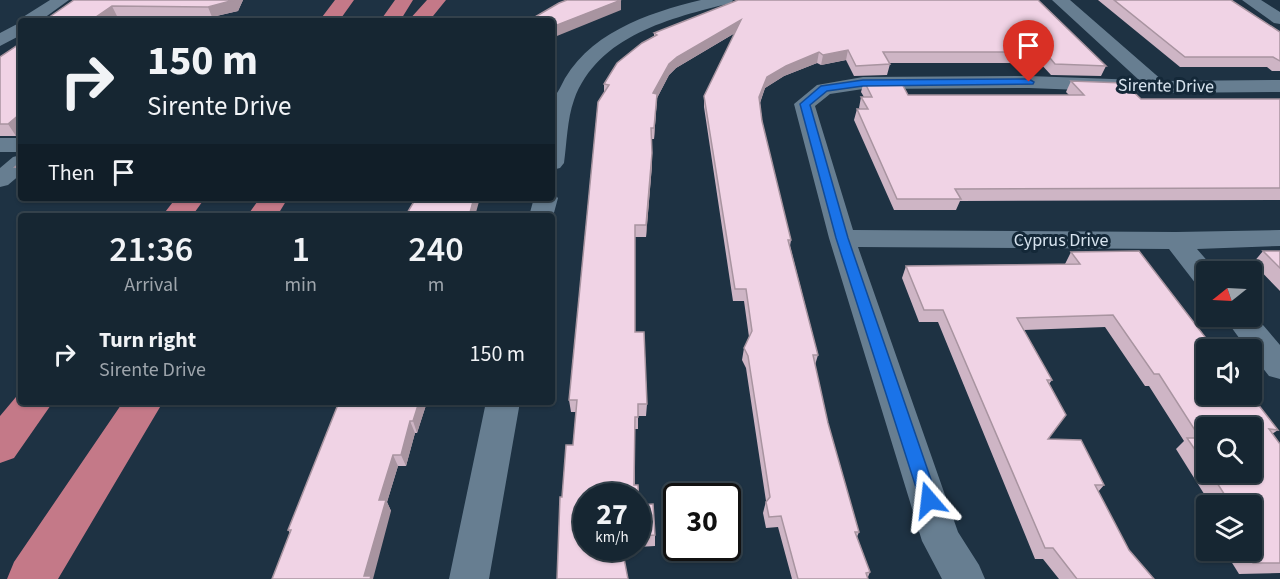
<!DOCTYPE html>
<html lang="en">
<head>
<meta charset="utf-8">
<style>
  :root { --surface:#162632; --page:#23323e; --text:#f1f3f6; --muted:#9ea5ac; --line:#35434d }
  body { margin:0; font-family:"Source Sans 3",sans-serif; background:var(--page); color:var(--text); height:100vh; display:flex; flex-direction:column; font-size:22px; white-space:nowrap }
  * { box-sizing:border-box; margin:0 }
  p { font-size:20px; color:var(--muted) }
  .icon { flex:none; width:33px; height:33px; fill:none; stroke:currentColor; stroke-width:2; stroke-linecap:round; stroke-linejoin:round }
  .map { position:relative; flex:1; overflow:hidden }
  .drawer { position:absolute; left:18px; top:213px; width:537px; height:192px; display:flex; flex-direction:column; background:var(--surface); border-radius:6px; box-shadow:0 2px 4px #0004,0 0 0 2px var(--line) }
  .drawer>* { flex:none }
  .hud { position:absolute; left:18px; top:18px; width:537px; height:183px; border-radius:6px; box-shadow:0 2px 4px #0004,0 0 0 2px var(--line); background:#162632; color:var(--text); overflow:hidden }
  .needle { width:39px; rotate:252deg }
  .fabs { position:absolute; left:1196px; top:261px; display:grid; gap:12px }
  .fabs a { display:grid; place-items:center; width:66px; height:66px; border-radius:6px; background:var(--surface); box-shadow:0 2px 4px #0004,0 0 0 2px var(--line); font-size:30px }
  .speed { position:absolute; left:573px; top:483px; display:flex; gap:12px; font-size:30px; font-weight:700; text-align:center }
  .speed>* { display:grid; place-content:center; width:78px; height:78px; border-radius:50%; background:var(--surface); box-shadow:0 2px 4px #0004,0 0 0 2px var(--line); line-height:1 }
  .speed small { font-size:15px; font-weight:400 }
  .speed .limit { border:3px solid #111; border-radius:9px; background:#fff; color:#111 }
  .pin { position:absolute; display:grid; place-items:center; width:51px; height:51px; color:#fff; margin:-62px -26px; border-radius:50% 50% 50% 0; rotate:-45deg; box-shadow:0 0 6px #0007 }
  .pin .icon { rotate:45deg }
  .me { position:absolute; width:66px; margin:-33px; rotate:343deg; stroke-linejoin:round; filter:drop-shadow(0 0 4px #0008) }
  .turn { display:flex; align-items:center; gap:21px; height:126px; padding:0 30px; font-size:27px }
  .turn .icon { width:78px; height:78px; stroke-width:2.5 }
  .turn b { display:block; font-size:42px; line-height:51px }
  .then { display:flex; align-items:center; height:57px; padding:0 30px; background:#0003; gap:12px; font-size:22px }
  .eta { display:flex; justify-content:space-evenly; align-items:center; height:102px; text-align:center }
  .eta b { font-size:36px; font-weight:600; line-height:42px }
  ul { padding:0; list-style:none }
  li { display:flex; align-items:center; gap:18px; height:78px; padding:0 30px }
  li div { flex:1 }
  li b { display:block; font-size:22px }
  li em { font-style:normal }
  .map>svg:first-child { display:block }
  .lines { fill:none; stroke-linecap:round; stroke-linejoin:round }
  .minor { fill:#677e91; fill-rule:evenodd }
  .highway { fill:#c47988; fill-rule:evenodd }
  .wall { fill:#ceb5c5; fill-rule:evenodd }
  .shaded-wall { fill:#a894a0 }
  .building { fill:#f0d3e5; stroke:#a894a0; stroke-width:1.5 }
  .route { fill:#1a73e8; stroke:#114b97; stroke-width:1.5 }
  .labels { text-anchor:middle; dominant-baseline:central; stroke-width:6; stroke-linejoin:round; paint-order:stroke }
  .street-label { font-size:18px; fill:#d7e3ee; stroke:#142838 }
</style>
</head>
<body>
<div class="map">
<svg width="1280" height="579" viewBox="0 0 1280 579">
  <rect width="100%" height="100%" fill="#1e3243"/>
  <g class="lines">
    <path class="minor" d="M50,0h19l-29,21 -19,1 2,-5z
      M701,0h32l-2,3c-60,15 -133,32 -157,97 -7,20 -7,42 -10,63l-4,5 -8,2c0,-21 -4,-45 0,-65 1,-6 5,-12 8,-17 25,-54 87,-75 141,-88z
      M1052,0h18l93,81 117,-1v12l-122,1 -129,-5 -166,1 -33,5 -15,12 38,124 323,2 104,-2v16l-83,3 20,23h-11v15l-10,-3 -27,-35 -311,-2 100,285 21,33 6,14h-43l-20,-38 -93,-303 -35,-134 23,-19 46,-8 166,-1 110,4z
      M1242,0h19l19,12v12l-6,-1z
      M21,22v13l-21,11v-13z
      M0,138h21v14h-21z
      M21,155v19l-13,11 -8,2v-19l13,-11z
      M552,192l6,6 -6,22v-4h-23l5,-18h18z
      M1251,311l29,34v34l-11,-3 -18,-23v-3h-3l-25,-34h28z
      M486,402h34l-31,177h-40z"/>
    <path class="highway" d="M335,0h19l-15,21h-20z
      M395,0h18l-13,21h-20z
      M427,0h19l-17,21h-21z
      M176,198h29l-13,18h-30z
      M260,198h28l-11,18h-30z
      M21,391v11h32l-39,56 -14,5v-47z
      M123,402h40l-105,177h-51l7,-17z"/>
  </g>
  <path class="wall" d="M74,0h169l-5,11 -26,6 -95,-1 -7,5h-60l-2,-3z
    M738,0h300l68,66 -5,10 -50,-1 -11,-12h-151l1,1 -3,11 -33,1 -8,-16 -25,5 -4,-2 -33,13 -19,12 -5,15 2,18 29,119 -1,6 28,109 -3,10 13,58 31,109 -2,5 13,35 -2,5v2h-76l-14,-52 -12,1 -3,-15 3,-12 -20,-133 -4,-8 2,-12 5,-11 -5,-36h-11l-29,-194v-11l31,-63 -59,35 -7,7 -12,23 -3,41h-3l1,26 -6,72h-11v95h9l3,72 -1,12h-8v13h-3v56h3l1,20 14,-1 2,31v11l-17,1v-51h-52v52h41h-5l6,31h-71l3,-82h2l4,-52h7l3,-33h-5l-2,-12 29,-298 6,-9v-9l13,-21 25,-20 12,-7v-3z
    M1098,0h133l49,32v39h-8l-5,-4h-87z
    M0,57l16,79h-16z
    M864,81l44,14h161l-3,-3 5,-11 70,18h139v101l-320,1 -4,9h-62l-40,-90 3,-11h3l-1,-1 2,-11h3l-3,-5z
    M21,162v13l-6,-8z
    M1263,251h17v40l-27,-28z
    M1071,252l207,178 -6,4 8,10v129l-41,1 -15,-24h27v-44h-40v-1l-35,-56 8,-8 -35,-55h-4l-40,-59 -81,3 28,50 -3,4 -1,55 56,46 -6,7 31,58 25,29h-95l-16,-20h-8l-97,-237h-19l-17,-44 4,-12 159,-2zM1206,428l45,44h-45z
    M339,402h88l-10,31h-2l-9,33h-8l-11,36 4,9 -101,22 -2,-3z
    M1206,510v12l-5,-8z"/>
  <path class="shaded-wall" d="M234,0h9l-5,11 -26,6 -4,-10z
    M621,0v10l-69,28v-11z
    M112,6l5,10 -7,5h-20z
    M741,20l-1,10 -64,38 -7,7 -12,23 -3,41 -1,-46 16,-29 8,-7z
    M848,50l-2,10 -25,5 2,-10z
    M819,52l-2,11 -33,13 -19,12 -7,20 1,-11 8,-20 19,-11z
    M21,113v19l-5,4 -8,-12z
    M652,153v12l-6,72v-12z
    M474,198h6l-5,18h-6z
    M419,402h8l-10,31 -4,-12z
    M410,421l5,12 -9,33 -5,-11z
    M393,455l5,11 -11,36 4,9 -18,68h-7l-2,-3 15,-76z"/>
  <path class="building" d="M74,0h160l-26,7 -96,-1 -22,15h-35l6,-4 -13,1z
    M567,0h54l-69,27v-6h-24l31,-18z
    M738,0h300l68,66 -51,-2 -10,-12h-162l7,12 -34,2 -8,-16 -25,5 -4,-3 -33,14 -19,11 -8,20 3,24 29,119h-3l30,115h-5l15,68 31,109h-4l15,40 -4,1 2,6h-70l-17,-63 -12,1 -3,-15 4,-5 -22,-141 -4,-8 8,-17 -6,-42h-11l-31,-193 37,-76 -64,37 -8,7 -16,29 4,1 -3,34h-3l1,25 -6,72h-11v107h9l3,72h-9v13h-3l-1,68h4l1,20 14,-1 2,31 -17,1v-40h-52v52h36l6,31h-71l3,-82h2l4,-52h7l4,-45h-8l29,-298 11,-17 -5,-1 13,-21 25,-20 15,-8 -3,-2z
    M1114,0h117l49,32v29l-7,-4h-88z
    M21,43v70l-13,11h-8v-67z
    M900,80l8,15h176l-13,-14 53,2 17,16h139v89l-325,1 6,10h-64l-40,-90h11l-7,-12h11l-8,-16z
    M21,162v5h-6z
    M416,198h58l-5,18h-62l-1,-1z
    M1139,251l76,99h-9v44h44l28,36 -9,-1 11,15v119h-27l-9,-13h7v-44h-36l-2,-3h17l-20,-31h41v-44h-45v38l-19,-28h13l-41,-64h-5l-41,-59 -96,3 35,62h-5l19,35 -18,24 33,1 23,45h-9l34,65 25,29h-77l-24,-31h-8l-102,-238h-19l-18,-44 174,-2 -9,-12z
    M1263,251h17v17z
    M339,402h80l-6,19h-3l-9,34h-8l-14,45h7l-22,76h7l-1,3h-98l19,-49h-3z"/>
  <path class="route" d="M1029,79l5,3 -1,2 -170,2 -36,5 -17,14 38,133 90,262 -3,5 -6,3 -6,-3 -3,-5 -84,-262 -36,-134 21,-18 42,-6z"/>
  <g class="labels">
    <g class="street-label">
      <text transform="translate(1166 86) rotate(1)">Sirente Drive</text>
      <text x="1061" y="240">Cyprus Drive</text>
    </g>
  </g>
</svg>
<div class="fabs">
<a><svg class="needle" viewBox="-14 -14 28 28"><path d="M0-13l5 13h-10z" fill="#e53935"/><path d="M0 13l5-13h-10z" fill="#9ea5ac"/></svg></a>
<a><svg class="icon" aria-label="sound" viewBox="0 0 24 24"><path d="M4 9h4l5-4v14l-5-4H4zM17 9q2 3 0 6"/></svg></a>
<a><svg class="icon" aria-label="search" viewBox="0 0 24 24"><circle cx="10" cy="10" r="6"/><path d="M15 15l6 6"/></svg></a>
<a><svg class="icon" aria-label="layers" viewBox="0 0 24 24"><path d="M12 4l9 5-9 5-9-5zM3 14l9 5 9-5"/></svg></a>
</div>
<div class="speed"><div>27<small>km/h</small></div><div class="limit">30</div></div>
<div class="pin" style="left:1029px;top:82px;background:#d93025"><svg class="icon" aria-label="arrive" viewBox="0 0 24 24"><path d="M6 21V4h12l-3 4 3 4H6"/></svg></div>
<svg class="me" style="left:929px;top:500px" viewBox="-20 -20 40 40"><path d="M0-17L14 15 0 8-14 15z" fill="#1a73e8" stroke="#fff" stroke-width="4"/></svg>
<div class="hud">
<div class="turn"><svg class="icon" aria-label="right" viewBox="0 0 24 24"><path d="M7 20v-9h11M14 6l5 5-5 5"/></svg><div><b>150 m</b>Sirente Drive</div></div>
<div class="then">Then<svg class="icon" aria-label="arrive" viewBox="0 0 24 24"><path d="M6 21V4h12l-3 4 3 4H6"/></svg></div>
</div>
<section class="drawer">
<div class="eta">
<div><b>21:36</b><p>Arrival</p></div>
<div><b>1</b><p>min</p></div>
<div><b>240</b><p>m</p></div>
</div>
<ul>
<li><svg class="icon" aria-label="right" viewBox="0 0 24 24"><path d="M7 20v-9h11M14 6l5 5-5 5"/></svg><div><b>Turn right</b><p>Sirente Drive</p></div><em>150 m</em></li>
</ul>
</section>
</div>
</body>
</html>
